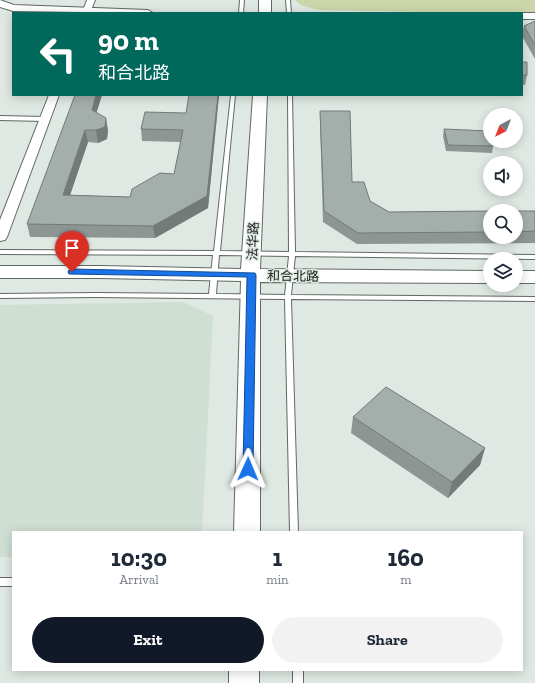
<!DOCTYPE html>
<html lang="en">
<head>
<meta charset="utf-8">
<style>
  :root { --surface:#fff; --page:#f2f2f3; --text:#1f2937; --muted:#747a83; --accent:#111827 }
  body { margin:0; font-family:"Zilla Slab","Noto Sans SC",serif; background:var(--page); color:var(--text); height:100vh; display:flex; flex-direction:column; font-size:15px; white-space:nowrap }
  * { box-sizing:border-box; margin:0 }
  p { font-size:13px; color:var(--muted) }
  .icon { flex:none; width:22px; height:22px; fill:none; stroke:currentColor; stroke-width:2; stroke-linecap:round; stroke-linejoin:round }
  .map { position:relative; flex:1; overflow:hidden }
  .details { position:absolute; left:12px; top:531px; width:511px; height:140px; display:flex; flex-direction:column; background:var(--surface); border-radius:0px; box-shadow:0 2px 10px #0003 }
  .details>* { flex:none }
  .hud { position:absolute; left:12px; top:12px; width:511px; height:84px; border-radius:0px; box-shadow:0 2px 10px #0003; background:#00695c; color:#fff; overflow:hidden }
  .needle { width:26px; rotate:222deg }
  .controls { position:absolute; left:483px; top:108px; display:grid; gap:8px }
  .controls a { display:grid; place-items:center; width:40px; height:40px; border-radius:50%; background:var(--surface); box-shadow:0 2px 10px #0003; font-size:20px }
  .pin { position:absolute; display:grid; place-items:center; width:34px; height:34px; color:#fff; margin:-41px -17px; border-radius:50% 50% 50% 0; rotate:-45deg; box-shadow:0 0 4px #0007 }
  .pin .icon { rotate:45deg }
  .me { position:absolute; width:44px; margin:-22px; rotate:1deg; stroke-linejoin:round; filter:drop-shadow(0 0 3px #0008) }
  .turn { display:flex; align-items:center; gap:14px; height:84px; padding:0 20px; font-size:18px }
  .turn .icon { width:52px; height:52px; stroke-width:2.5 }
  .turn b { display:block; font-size:28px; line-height:34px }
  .eta { display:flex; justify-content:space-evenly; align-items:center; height:68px; text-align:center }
  .eta b { font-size:24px; font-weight:800; line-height:28px }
  .action { display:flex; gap:8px; margin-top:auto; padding:8px 20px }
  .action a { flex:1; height:46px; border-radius:24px; background:var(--accent); color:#fff; font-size:16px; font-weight:800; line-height:46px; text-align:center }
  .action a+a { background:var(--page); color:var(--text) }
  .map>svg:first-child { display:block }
  .built { fill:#cfdfd4 }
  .green { fill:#ccd6ab }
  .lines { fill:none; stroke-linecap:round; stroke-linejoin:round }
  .service-casing { stroke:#606963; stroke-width:2 }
  .minor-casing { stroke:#606963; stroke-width:2 }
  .tertiary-casing { stroke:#606963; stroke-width:2 }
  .secondary-casing { stroke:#606963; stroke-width:2 }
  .service { fill:#fff; fill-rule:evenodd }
  .minor { fill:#fff; fill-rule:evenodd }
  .tertiary { fill:#fff; fill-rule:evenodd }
  .secondary { fill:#fff; fill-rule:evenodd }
  .wall { fill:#8d9693 }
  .shaded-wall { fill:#737a78 }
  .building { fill:#a4afab; stroke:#737a78 }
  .route { fill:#1a73e8; stroke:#114b97 }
  .labels { text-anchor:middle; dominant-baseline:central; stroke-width:3; stroke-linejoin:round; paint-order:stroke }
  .street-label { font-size:13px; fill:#202321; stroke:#dfe8e2 }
</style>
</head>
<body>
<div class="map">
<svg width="535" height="683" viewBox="0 0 535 683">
  <rect width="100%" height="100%" fill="#dfe8e2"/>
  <path class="built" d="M183,302l30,14 -11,216h-189v25h-13v-252z"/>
  <path class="green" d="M295,0h240v14l-217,-4 -17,-5z"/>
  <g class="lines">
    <g class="service-casing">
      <path id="service" d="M240,0h4l-1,13h-4z
        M286,0h4l1,13h-4z
        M231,95h4l-15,156 69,1 -1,-157h4l3,157 240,3v4l-240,-3 -4,39 244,2v4l-244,-2 7,233h-8l-5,-233 -189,-2 -96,1v-4l96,-1 113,1 4,-39 -213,-1v-4l214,1zM219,255l70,1 -4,39 -69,-1z
        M0,116l45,1 3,2 -3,2 -45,-1z
        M0,578h13v8h-13z
        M293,670h10v13h-10z"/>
    </g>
    <g class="minor-casing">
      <path id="minor" d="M87,0h8l-5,13h-8z
        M49,95h10l-52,142 -2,3 -5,1v-21z"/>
    </g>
    <g class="tertiary-casing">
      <path id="tertiary" d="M0,0l14,5 134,5 5,3 -140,-2 -13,-4z
        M521,13h14v6h-13z"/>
    </g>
    <g class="secondary-casing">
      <path id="secondary" d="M259,0h12v13h-12z
        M253,95h14l-7,174 230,2v12l-230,-1v250h-26l7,-251 -140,-3h-101v-12h101l140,3z
        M516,271h19v12h-19z
        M229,670h30v13h-30z"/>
    </g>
    <use href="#service" class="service"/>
    <use href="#minor" class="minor"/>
    <use href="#tertiary" class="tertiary"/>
    <use href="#secondary" class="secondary"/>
  </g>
  <path class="wall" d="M535,21v38l-13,-23v-3l2,-7z
    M522,62l5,13 -2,10h-3z
    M102,95l-6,17 12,18 -1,9 -9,4 -10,-1 -18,53 60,2 44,-23 7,-32 -39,-1 -1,-12 45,-16 3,-18h30l-11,113 -53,30 -125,-1 -3,-13z
    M320,111l32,71 18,19 19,11 101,-1v26h26v-26h19v32l-178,1 -34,-22 -3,-100z
    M444,129l49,17 -1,7 -46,-2 -3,-15z
    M353,417l132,31 -5,17 -32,33 -97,-65z"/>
  <path class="shaded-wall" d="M96,95h6l-8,26 -2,-11z
    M218,95h1l-11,113 -53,30 -2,-12z
    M106,118l2,12 -1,9 -9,4 -2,-13z
    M85,130l3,12 -22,65 -3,-12z
    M485,448l-5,17 -32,33 4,-16z"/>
  <path class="building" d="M535,21v24l-11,-19z
    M522,62h5v13h-5z
    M75,95h21l-4,15 14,8 -1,9 -9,3h-11l-22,65 67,2 2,-8 28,-16 14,1 9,-44 -42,-1 4,-17 41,1 3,-18h29l-11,101 -54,30 -126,-2z
    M320,111h30l2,71h12l6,19 19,11 101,-1v21l-132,1 -34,-22z
    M444,129l45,2 1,3v7h2l1,5 -45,-1z
    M516,211h19v20l-19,1z
    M386,387l99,61 -33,34 -99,-65z"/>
  <path class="route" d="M72,269l183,4 1,2 -3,194 -1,3 -4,1 -4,-1 -1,-3 4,-192 -178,-3 -1,-2 1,-2z"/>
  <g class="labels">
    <g class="street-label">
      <text transform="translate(253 241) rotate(-88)">法华路</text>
      <text transform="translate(293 276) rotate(1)">和合北路</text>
    </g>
  </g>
</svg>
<div class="controls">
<a><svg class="needle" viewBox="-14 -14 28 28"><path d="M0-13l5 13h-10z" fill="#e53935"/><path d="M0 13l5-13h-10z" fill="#747a83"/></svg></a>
<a><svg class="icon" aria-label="sound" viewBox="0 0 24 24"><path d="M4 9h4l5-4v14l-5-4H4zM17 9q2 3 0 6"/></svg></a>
<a><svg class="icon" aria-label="search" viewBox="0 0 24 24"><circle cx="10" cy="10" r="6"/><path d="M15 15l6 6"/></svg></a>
<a><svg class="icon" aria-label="layers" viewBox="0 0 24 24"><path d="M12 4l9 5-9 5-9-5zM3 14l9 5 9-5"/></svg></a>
</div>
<div class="pin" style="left:72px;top:272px;background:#d93025"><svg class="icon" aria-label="arrive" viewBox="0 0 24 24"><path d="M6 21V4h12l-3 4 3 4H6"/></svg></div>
<svg class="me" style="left:248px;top:469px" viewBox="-20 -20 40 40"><path d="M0-17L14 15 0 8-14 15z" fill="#1a73e8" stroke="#fff" stroke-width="4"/></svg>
<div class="hud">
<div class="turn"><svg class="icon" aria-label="left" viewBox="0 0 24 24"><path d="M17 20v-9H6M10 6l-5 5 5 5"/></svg><div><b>90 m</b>和合北路</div></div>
</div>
<section class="details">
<div class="eta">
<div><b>10:30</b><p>Arrival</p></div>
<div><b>1</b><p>min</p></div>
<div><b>160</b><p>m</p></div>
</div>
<div class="action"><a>Exit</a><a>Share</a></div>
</section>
</div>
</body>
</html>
